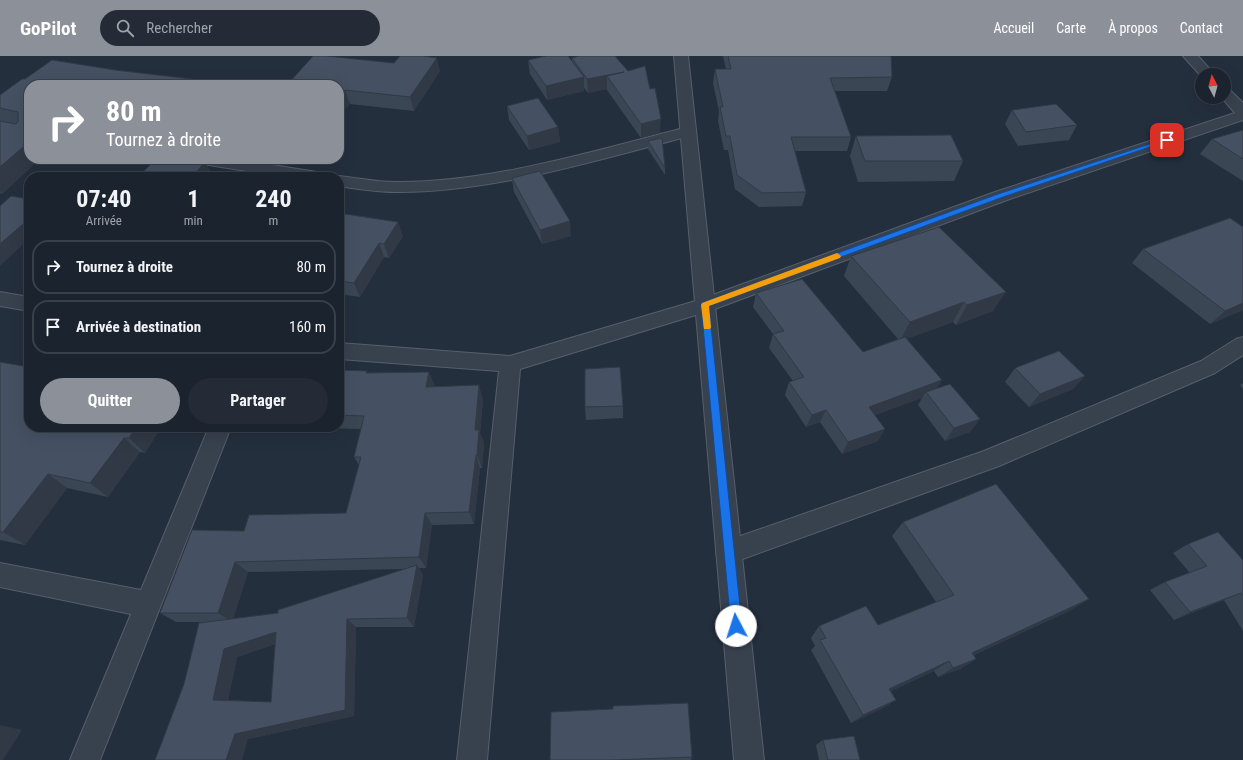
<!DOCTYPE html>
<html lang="fr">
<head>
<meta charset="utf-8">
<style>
  :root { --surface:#1b232e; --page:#242b36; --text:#f1f3f6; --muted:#a0a4aa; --line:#39404a; --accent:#8c9099 }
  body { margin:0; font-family:"Roboto Condensed",sans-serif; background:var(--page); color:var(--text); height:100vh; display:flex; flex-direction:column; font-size:15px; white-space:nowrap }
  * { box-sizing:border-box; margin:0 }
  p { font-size:13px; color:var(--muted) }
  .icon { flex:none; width:22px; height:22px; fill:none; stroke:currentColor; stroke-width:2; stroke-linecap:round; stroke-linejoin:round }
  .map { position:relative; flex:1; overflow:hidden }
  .sheet { position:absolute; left:24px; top:116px; width:320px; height:260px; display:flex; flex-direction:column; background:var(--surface); border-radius:16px; box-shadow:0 4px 16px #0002,0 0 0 1px var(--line) }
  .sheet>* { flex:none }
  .top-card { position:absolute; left:24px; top:24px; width:320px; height:84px; border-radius:16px; box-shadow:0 4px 16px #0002,0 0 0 1px var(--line); background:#8c9099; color:#fff; overflow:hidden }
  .needle { width:26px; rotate:354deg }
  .fabs { position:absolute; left:1195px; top:12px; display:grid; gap:8px }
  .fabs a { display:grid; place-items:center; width:36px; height:36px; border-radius:50%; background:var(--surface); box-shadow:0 4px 16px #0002,0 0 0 1px var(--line); font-size:20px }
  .pin { position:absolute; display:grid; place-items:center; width:34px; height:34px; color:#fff; margin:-17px; border-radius:8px; box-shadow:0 2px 6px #0006 }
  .me { position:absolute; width:44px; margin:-22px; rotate:355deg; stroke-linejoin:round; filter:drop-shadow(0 0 3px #0008) }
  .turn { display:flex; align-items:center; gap:14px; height:84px; padding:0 16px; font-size:18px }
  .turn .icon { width:52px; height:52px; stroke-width:2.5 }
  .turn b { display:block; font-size:28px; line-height:34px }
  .eta { display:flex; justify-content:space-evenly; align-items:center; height:68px; text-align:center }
  .eta b { font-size:24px; font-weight:700; line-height:28px }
  .cta { display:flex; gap:8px; margin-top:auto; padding:8px 16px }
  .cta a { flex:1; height:46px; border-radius:24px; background:var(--accent); color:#fff; font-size:16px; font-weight:700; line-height:46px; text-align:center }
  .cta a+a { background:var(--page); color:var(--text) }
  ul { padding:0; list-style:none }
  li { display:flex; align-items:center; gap:12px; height:54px; margin:0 8px 6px; padding:0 8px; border:2px solid var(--line); border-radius:16px }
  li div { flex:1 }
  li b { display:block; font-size:15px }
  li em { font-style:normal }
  header { display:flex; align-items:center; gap:24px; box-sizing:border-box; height:56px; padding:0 20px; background:var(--accent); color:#fff }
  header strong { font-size:19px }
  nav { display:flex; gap:22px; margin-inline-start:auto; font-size:14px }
  .search { width:280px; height:36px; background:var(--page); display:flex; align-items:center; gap:10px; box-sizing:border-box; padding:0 14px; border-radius:22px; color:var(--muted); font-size:15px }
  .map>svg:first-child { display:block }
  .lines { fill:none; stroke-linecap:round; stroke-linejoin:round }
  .minor-casing { stroke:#565f6c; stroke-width:2 }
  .tertiary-casing { stroke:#565f6c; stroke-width:2 }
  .minor { fill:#38414e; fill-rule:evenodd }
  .tertiary { fill:#38414e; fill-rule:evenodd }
  .wall { fill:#3b4654; fill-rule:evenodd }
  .shaded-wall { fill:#303945 }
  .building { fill:#455162; stroke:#303945; fill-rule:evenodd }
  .route { fill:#1a73e8; stroke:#114b97 }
  .slow { fill:#f59e0b }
</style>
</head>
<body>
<header>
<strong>GoPilot</strong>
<div class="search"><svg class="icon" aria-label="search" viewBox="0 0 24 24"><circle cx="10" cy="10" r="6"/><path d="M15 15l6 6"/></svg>Rechercher</div>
<nav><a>Accueil</a><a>Carte</a><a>À propos</a><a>Contact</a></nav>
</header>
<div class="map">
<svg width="1243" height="704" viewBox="0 0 1243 704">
  <rect width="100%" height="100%" fill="#242f3e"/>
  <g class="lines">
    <g class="minor-casing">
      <path id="minor" d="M1183,0h15l17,19h-13v2z
        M1224,32l5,1 14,14v17l-236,80 -295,110 -192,59 -33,391h-30l42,-389 -160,-12v-16l171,13 189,-56 296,-108 240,-79 -14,-16h3z
        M688,71l6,2 2,3 -2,3c-94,24 -202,58 -298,57 -19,0 -38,-3 -57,-6v-9h-5l5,-1c19,2 38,6 57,6 95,1 200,-32 292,-55z
        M194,103h40l83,13 6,1 2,4h-41l-82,-13 -6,-2z
        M0,236l29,5v14l-29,-5z
        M1243,281v18l-28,18 -216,93 -270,98 -9,-4 -4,-8 4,-8 9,-4 255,-89 217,-90 35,-22z
        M209,371h22l-131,333h-30l61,-146 -131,-27v-24l141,27z"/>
    </g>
    <g class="tertiary-casing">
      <path id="tertiary" d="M674,0h14l76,704h-30z"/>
    </g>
    <use href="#minor" class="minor"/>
    <use href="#tertiary" class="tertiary"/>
  </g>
  <path class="wall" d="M723,0h168l1,21 -5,14h-52l16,46 -4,14h-52l11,41 -4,14 -43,1 -24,-18 -7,-39h-4l-6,-29 1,-10 -6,-28 2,-14h11z
    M572,2l56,13 22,18 10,44 -19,5 -34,-48v-1l-19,4 -4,-5v3l-37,9 -17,-26 -2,-14 44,2z
    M52,4l63,10 77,9 3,6h-166v74h11l-38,35 -2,-1v-98l22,-16h3z
    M440,15l-26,40 -64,-7 -11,-19z
    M507,50l51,21 2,15 -31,8 -20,-30z
    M1012,54l65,15 -8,15 -51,6 -13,-22z
    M1243,74v51l-43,-27 12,-15z
    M856,80l107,25 -9,20 -96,1 -8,-26z
    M648,85l17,27v7l-17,-26z
    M512,122l59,58 -29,8 -28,-52z
    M339,157l64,23 -14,22 -5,-1 -24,40 -21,-3z
    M1143,193l100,61 -33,14 -78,-61z
    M851,200l142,55 -37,14 -3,-3 -47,17 31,49 43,31 -10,13 -25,9 -27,-36 4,-7 -48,17 4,26 -36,13 -22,-32 -14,5 -21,-32 4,-13 4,-1 -24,-33 4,-14 -20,-27 3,-14 107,59 35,-13 -54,-63z
    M0,306l29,65h132l-16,26 -5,-1 -32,45 -41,-9 -42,57 -25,-5z
    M1015,312l70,8 -12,13 -44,18 -24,-25z
    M339,314l29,3 67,13 48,13 -3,34 4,10 -2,25h-2l-6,56 -42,1 -6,43h-7l4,7 -9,52h-58l-2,89 -106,23 -64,-55 20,-62h-28l-16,-9 84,-82 102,-18 13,-48 -5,-8 7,-28 -76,-2 -37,2 -1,-2h92zM405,513l-127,44 -45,6 15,-47zM275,588l-4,58 -43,-2 9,-43z
    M1243,327v6l-3,-4z
    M623,350v12l-37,2 -1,-13z
    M903,466l186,77 -20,12 -95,44 2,4 -16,10 -22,8 -4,-6 -43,20 5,9 -13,8 -32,15 -40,-73 4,-4 -4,-8 8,-12 59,-1 58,-23 -44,-66z
    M1188,488l55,16v71l-19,-31 -50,20 -24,-30 15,-8 25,-9 -17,-20z
    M823,684l37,20h-41l-3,-15z
    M692,701l-1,3h-141z"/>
  <path class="shaded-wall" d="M437,2l3,13 -26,40 -4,-14z
    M624,16l-17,4v13l-19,4 -1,-14z
    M584,21v14l-37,9 -1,-14z
    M192,23l3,6h-9z
    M345,34l5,14 -11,13v-19z
    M661,63l-1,14 -19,5v-14z
    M558,71l2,15 -31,8 -2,-14z
    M29,86v17h11l-38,35 -2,-3v-24z
    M205,106l9,15h-22z
    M29,163v20l-29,27v-22z
    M570,165l1,15 -29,8 -2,-14z
    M398,166l5,14 -14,22 -5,-14z
    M379,187l5,14 -24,40 -6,-14z
    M1006,236l-13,19 -37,14 11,-20z
    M964,246l-11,20 -53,19 10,-19z
    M1243,247v7l-33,14 15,-13z
    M429,316l6,14 -3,15 -6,-14z
    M1085,320l-12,13 -44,18 11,-13z
    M942,324l-8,13 -8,-1 -4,6 -60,22 7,-13z
    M479,329l4,14 -3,34 4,10 -2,25 -5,-13 -2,-25z
    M826,354l-6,12 -14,5 6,-12z
    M980,363l-10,13 -25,9 9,-13z
    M136,371h25l-16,26 -16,-15z
    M885,373l-7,12 -36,13 6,-12z
    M124,382l16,14 -32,45 -18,-14z
    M476,399l4,13 -6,56 -5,-12z
    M48,418l19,14 -42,57 -22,-13z
    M425,457l7,12 -6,43 -7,-11z
    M235,506l13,10 -16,50 -14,-9z
    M417,509l6,10 -9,52 -7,-9z
    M1241,537l-17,7 -50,20 16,-8z
    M1089,543l-20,12 -113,52 16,-10z
    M347,563l9,8 -2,89 -106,23 -6,21h-16l9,-26 110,-24z
    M276,576l12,8 -51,17 -10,49 -14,-6 11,-51z
    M976,603l-16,10 -22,8 15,-9z
    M949,605l-15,10 -57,27 12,-9z
    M896,644l-13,8 -32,15 12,-8z
    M0,669l22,5 -19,30h-3z"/>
  <path class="building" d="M313,0h13l68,7 6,-7h23l14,2 -27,39 -65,-7 -6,8v-13h-52z
    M546,0h22l16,21 -38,9 -18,-26z
    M579,0h36l13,15 17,-5 5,23 5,-1 6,31 -20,5 -34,-48 17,-4 -37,7 -15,-21z
    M728,0h163l1,21 -62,1 21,59h-60l15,55 -44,1 -25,-18 -7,-39h-4l-6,-29h3l-8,-38h16z
    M52,4l63,10 77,9 -6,6h-157v57l-29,25v-46l16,3 2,-2v-10l-18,-4v-13l22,-16h3z
    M538,42l20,29 -31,9 -20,-30z
    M1056,48l21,21 -51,7 -14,-22z
    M1243,74v29l-31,-20z
    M951,79l12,26h-98l-9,-25z
    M662,82l3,30 -17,-27z
    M156,103h23l26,3 -13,15h-54z
    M540,115l30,50 -30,9 -28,-52z
    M11,140l18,3v20l-29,25v-38z
    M339,157l59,9 -14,22 -5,-1 -25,40 -15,-2z
    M1230,162l13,9v76l-18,8 -82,-62z
    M939,171l67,65 -39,13 -3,-3 -54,20 -59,-66z
    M802,223l61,73 42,-15 37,43 -73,27 16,22 -37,13 -22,-32 -14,5 -23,-33 15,-5 -31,-43 11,-3 -28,-38z
    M1059,295l26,25 -45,18 -25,-26z
    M0,306l29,5v60h107l-7,11h-5l-34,45 -42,-9 -45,58h-3z
    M620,311l3,39 -38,1v-38z
    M339,314l28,1 -1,2 63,-1 -3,15 53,-2 -4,45h4l-2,25h-1l-7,57 -44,1 -6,44 -184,5 -17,51h-58l32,-83 52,1 5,-16 97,-2 15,-56h-7l10,-41 -25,-1z
    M950,328l30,35 -26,9 -28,-36z
    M996,428l93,115 -117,54 4,6 -23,9 -4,-7 -60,28 7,11 -33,15 -43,-75 6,-2 -7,-12 47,-20 12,19 76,-30 -51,-73z
    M1218,476l25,28v36l-2,-3 -51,19 -25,-30 42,-16 -19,-22z
    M417,509l-10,53 -60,1 -2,91 -110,24 -9,26h-71l29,-76 15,-61 79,-10v-3zM276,576l-5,70 -58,-2 11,-51z
    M688,647l4,54 -80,3h-62l1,-48 62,-3v-3z
    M854,680l6,24h-32l-5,-20z"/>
  <path class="route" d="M1165,83l5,1 -167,57 -294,109 33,320 -2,4 -4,2 -4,-2 -1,-4 -30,-321 1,-2 296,-109z"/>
  <path class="slow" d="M837,197l4,3 -1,2 -131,48 2,21 -1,2h-6l-3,-24 1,-2z"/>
</svg>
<div class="fabs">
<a><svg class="needle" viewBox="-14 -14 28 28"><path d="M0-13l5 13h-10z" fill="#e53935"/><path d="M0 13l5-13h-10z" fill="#a0a4aa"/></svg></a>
</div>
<div class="pin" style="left:1167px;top:84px;background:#d93025"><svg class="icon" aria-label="arrive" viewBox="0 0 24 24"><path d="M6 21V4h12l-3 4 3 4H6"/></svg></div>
<svg class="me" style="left:736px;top:570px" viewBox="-20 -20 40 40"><circle r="19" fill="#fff"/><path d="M0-13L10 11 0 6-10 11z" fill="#1a73e8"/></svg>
<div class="top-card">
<div class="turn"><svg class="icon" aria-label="right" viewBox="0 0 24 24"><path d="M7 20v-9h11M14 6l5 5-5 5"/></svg><div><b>80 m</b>Tournez à droite</div></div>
</div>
<section class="sheet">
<div class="eta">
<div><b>07:40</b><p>Arrivée</p></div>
<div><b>1</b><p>min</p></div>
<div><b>240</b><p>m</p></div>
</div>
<ul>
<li><svg class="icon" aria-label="right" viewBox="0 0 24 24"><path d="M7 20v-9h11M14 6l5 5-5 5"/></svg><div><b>Tournez à droite</b></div><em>80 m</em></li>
<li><svg class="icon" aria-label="arrive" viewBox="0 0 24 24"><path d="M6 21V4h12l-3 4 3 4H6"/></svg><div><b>Arrivée à destination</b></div><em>160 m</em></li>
</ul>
<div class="cta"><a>Quitter</a><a>Partager</a></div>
</section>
</div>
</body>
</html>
